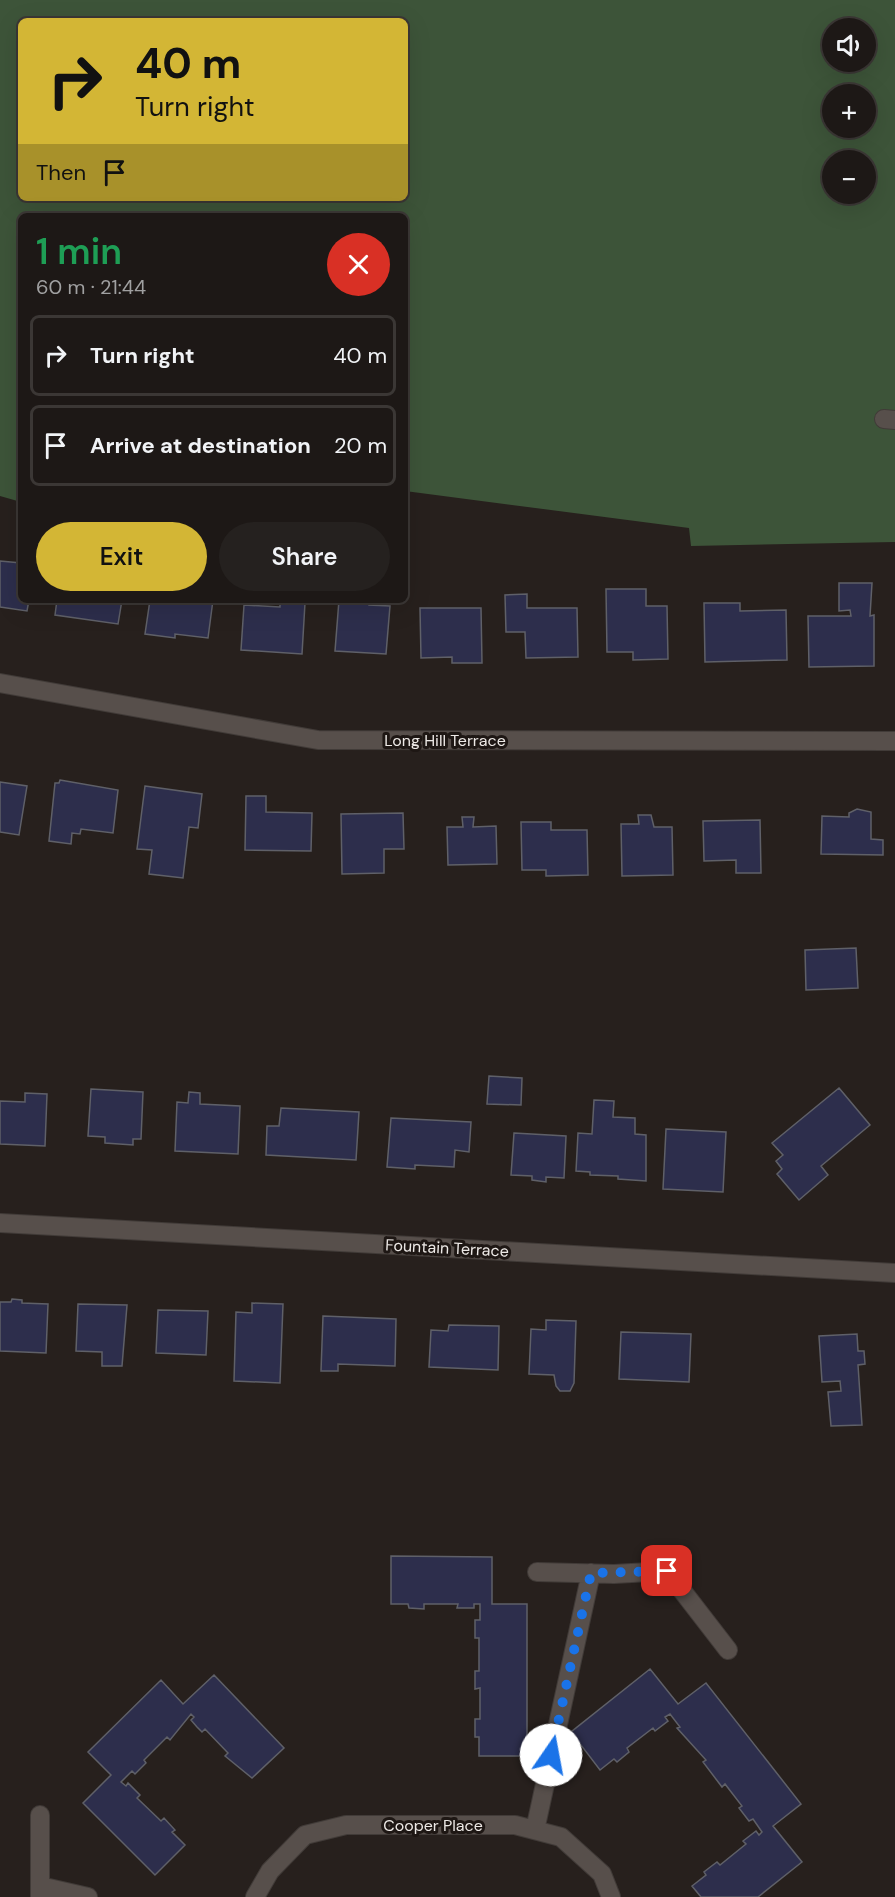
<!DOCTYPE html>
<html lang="en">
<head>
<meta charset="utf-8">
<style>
  :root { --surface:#1d1816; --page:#25211f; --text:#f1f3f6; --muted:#a0a0a1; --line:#3b3735; --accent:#d3b635 }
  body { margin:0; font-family:"DM Sans",sans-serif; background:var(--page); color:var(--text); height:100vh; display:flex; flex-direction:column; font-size:22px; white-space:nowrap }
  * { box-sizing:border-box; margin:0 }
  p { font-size:20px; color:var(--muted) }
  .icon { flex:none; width:33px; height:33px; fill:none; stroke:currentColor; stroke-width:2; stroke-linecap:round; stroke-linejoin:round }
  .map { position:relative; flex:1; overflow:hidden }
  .drawer { position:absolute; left:18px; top:213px; width:390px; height:390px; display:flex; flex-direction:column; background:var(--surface); border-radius:9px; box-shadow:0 6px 24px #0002,0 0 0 2px var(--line) }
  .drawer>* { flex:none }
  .banner { position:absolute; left:18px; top:18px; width:390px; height:183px; border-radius:9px; box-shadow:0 6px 24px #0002,0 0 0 2px var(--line); background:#d3b635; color:#111; overflow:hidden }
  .buttons { position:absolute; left:822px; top:18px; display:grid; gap:12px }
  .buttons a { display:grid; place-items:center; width:54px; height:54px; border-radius:50%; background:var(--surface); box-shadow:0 6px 24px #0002,0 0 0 2px var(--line); font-size:30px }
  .pin { position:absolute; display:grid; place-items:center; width:51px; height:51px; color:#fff; margin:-26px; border-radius:12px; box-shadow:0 3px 9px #0006 }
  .me { position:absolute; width:66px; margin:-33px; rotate:12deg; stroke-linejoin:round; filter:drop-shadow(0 0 4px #0008) }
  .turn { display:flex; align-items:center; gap:21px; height:126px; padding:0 18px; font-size:27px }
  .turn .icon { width:78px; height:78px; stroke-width:2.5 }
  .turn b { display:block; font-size:42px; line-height:51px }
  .then { display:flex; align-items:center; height:57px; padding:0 18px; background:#0003; gap:12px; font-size:22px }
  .round { display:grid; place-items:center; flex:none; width:63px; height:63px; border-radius:32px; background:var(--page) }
  .overview { display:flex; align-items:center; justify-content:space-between; height:102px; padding:0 18px }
  h1 { font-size:36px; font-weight:600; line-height:45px; color:#1e9e55 }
  .cta { display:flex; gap:12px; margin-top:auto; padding:12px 18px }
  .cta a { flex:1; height:69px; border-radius:36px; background:var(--accent); color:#111; font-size:24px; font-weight:600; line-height:69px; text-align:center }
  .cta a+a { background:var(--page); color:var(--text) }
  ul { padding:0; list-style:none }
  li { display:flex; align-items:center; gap:18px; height:81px; margin:0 12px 9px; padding:0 6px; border:3px solid var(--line); border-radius:9px }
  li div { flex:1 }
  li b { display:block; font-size:22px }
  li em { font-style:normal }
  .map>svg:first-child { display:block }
  .forest { fill:#3d5439; fill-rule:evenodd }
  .building { fill:#2d2e4c; stroke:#5f6068; stroke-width:1.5 }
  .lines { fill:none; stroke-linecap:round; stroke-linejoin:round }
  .minor-casing { stroke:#413b38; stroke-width:20 }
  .minor { stroke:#574f4b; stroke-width:18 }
  .route { stroke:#1a73e8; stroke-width:10; stroke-dasharray:0 18 }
  .labels { text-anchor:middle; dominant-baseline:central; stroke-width:6; stroke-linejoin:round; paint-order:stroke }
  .street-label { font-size:16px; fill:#ede9e6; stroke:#1e1714 }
</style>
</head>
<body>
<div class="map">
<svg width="895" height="1897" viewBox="0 0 895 1897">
  <rect width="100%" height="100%" fill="#27201d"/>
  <path class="forest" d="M0,0h895v542l-204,4 -2,-18 -284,-37v-275h-384v286l-21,-6zM21,21h384v177h-384zM832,28h34v34h-34zM832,94h34v34h-34zM832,160h34v34h-34z"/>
  <path class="building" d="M0,561l21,2v37h8l-2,11 -27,-4z
    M839,583h33l-2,33 4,-1v51l-65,1 -1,-51h43l-1,-6 -11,1z
    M606,589h40v17h21l1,53 -35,1v-8h-26z
    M527,594v14h50l1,49 -52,1 -1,-26h-19l-1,-37z
    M57,600h65l-4,24 -63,-9z
    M150,600h63l-5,38 -33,-4v4l-30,-4z
    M339,600h30v5l21,1 -4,48 -51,-3z
    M280,601l25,2 -3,51 -61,-4 3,-45 36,2z
    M704,603h36v8l46,-1 1,50 -82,2z
    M420,608h61l1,55h-30v-6l-31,1z
    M60,780l58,10 -5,43 -32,-4 -1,5 -8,-1 -1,11 -22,-3 6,-58h4z
    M0,782l27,4 -8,49 -19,-3z
    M145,786l57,8 -4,34 -9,-1 -6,51 -34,-4 3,-24 -15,-1z
    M246,796h20v16l46,1 -1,38 -66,-1z
    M857,809l14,3v27l12,1v15l-62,-1 1,-38 27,1v-4z
    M403,813l1,36h-20v24l-42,1 -1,-60z
    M638,815h13l3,12h18l1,48 -51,1 -1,-52h18z
    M462,817h12l-1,10 23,-1 1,38 -49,1 -1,-38h16z
    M760,820l1,53h-25v-13l-32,1 -1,-40z
    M521,822h30v8h36l1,45 -42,1v-6h-24z
    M856,948l2,40 -52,2 -1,-40z
    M489,1076l33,2 -1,27 -34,-1z
    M839,1088l31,37 -49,41 7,9 -29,25 -22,-26 5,-5 -6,-8 7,-6 -11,-12z
    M91,1089l52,3 -2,47h-8v6l-28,-2v-6l-17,-1z
    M189,1092l11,1v11l40,2 -2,48 -63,-3 2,-49 11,1z
    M25,1093l22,1 -2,52 -45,-2v-43l25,1z
    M594,1100l20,1 -1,16 22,1v16l11,1v46l-28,-2v-3l-28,-1v-3l-14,-1 2,-38 14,1z
    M281,1108l78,4 -3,48 -90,-5 1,-29h12z
    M391,1118l80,4 -2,30 -14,-2 -1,17 -39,-2v4l-28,-2z
    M666,1129l60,3 -3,60 -60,-3z
    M514,1133l52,3 -2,42 -18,-1v5l-14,-2v-4l-21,-1z
    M12,1299l10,1v3l26,1 -2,49 -46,-2v-49h11z
    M252,1303l31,1 -3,79 -46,-2 2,-69 16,1z
    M78,1304l49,1 -5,61h-20v-14l-26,-1z
    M158,1310l50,1 -2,44 -50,-2z
    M323,1316l73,3 -1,47 -57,-2v7h-17z
    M546,1320l30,1 -2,62 -4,8h-10l-4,-5 -2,-11 -25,-1 2,-45 15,1z
    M449,1325l50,1 -1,44 -69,-3 2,-37 17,1z
    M621,1332l70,2 -2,48 -70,-3z
    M857,1334l1,17h6l1,13 -7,1 4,60 -31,1 -3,-34 13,-1 -1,-10 -18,1 -3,-46z
    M391,1556l101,1v47h35v152h-48v-19h-4v-18h5v-31l-5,1v-18h4v-33h-4v-18h5v-16h-6v4h-17l1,-4h-34v5l-15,-1 -1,-4h-17z
    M650,1669l28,35 28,-21 95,121 -28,22 29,36 -44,35h-57l-9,-11 14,-11 -2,-3 5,-4 8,-6 3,3 26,-21 -3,-3 13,-10 3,4 3,-3 -9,-13 -4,2 -10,-13 3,-2 -17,-22 -3,3 -19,-25 3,-2 -29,-32 3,-1 -10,-13 -5,3 3,4 -13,10 -2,-3 -26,20 2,4 -12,10 -3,-3 -14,11 -29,-38z
    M214,1675l70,73 -32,30 -27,-22 3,-3 -23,-24 -3,3 -5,-5 -6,-7 3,-3 -3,-3 -21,26 -3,-3 -23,23 2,3 -11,11 -3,-3 -11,11 5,4 2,-3 12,12 -3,3 24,23 3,-3 11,12 -3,2 13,13 -30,30 -72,-72 28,-28 -23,-23 73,-72 22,24z"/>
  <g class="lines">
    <g class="minor-casing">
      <path id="minor" d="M884,419l11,1
        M0,683l318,57 577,1
        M0,1223l895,50
        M537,1572l77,2 53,-3 61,79
        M40,1815v82
        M535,1830l56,-257
        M40,1886l48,11
        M255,1897l15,-26 35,-36 41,-10h169l46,12 41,37 9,23"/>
    </g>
    <use href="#minor" class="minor"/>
  </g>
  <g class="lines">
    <path class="route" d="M551,1755l40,-182 76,-2"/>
  </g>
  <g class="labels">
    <g class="street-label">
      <text x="445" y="740">Long Hill Terrace</text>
      <text transform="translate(447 1248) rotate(3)">Fountain Terrace</text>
      <text x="433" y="1825">Cooper Place</text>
    </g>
  </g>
</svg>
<div class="buttons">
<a><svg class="icon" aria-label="sound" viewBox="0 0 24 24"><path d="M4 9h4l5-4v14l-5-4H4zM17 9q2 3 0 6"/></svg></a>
<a>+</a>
<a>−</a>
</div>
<div class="pin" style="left:667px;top:1571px;background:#d93025"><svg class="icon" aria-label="arrive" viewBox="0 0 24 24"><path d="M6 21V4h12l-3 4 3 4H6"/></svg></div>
<svg class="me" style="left:551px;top:1755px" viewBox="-20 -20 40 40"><circle r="19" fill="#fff"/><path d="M0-13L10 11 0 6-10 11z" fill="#1a73e8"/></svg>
<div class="banner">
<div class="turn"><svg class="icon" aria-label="right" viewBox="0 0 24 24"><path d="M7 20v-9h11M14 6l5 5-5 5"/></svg><div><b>40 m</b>Turn right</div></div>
<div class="then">Then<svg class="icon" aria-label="arrive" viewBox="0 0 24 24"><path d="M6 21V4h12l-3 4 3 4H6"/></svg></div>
</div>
<section class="drawer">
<div class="overview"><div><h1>1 min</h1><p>60 m · 21:44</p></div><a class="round" style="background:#d93025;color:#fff"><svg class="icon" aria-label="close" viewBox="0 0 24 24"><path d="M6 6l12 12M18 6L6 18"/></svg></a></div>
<ul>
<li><svg class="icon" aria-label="right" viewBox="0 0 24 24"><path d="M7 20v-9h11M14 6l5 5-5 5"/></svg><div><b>Turn right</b></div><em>40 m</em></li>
<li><svg class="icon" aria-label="arrive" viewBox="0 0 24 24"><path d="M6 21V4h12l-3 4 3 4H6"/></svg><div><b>Arrive at destination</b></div><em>20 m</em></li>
</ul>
<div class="cta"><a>Exit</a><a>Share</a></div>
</section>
</div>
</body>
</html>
